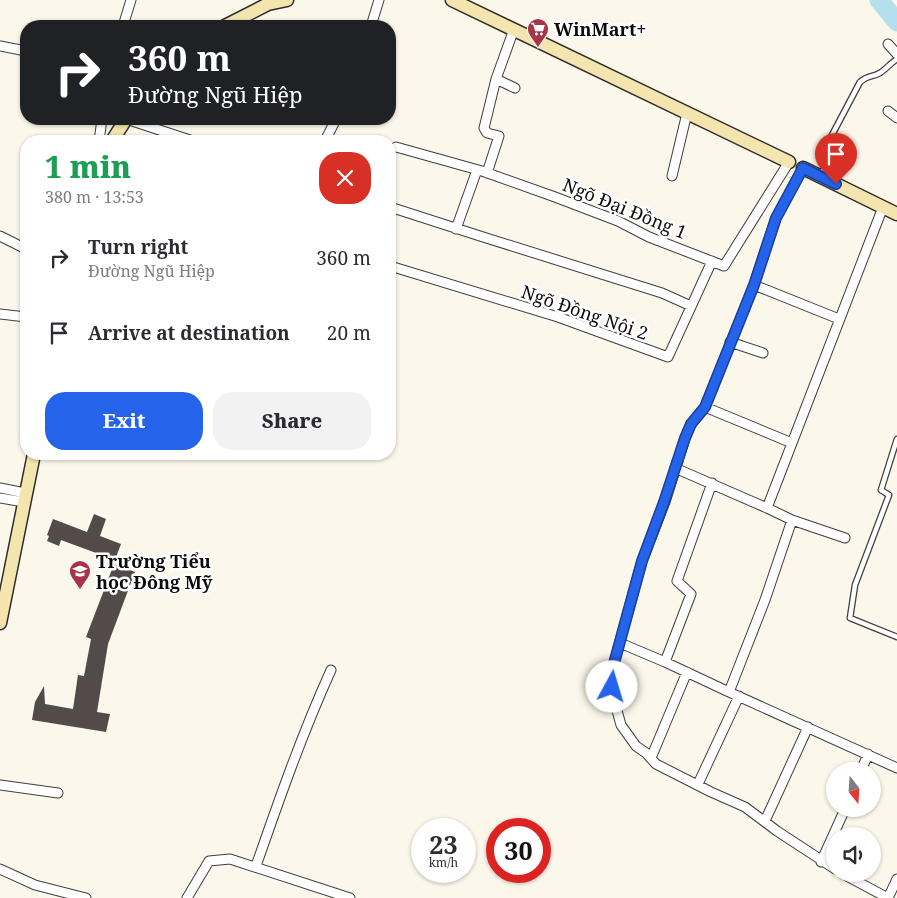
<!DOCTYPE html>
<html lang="en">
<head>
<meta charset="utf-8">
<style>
  :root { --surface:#fff; --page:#f2f2f3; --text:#2b2b33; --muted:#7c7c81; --accent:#2563eb }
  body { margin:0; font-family:"Noto Serif",serif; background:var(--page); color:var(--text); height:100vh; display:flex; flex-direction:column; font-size:19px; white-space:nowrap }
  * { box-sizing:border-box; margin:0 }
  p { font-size:16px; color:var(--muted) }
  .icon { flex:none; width:28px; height:28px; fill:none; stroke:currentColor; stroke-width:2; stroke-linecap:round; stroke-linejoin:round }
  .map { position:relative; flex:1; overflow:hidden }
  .drawer { position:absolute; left:20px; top:135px; width:376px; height:325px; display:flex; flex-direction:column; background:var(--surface); border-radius:20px; box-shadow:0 1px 4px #0004 }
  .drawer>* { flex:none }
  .guide { position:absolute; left:20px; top:20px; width:376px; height:105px; border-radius:20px; box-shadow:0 1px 4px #0004; background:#202124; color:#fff; overflow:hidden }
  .needle { width:32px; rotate:163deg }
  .controls { position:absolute; left:826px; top:762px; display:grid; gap:10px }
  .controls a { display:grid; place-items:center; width:55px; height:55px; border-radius:50%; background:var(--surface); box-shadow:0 1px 4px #0004; font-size:25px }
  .speed { position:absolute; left:411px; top:818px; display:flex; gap:10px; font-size:25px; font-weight:700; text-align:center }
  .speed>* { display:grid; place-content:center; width:65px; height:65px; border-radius:50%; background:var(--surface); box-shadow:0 1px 4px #0004; line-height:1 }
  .speed small { font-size:12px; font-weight:400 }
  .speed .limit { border:8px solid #d22; background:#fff; color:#111 }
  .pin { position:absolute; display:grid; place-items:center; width:42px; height:42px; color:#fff; margin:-51px -21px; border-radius:50% 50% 50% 0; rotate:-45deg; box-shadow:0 0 5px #0007 }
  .pin .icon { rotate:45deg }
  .me { position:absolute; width:55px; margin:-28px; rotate:6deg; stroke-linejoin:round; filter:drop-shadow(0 0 4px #0008) }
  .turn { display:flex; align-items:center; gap:18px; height:105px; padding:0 25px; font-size:22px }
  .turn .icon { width:65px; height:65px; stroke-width:2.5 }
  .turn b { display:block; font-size:35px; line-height:42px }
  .round { display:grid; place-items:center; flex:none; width:52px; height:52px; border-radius:20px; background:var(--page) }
  .summary { display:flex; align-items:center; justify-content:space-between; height:85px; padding:0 25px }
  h1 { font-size:30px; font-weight:800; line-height:38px; color:#1e9e55 }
  .action { display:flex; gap:10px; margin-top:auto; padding:10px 25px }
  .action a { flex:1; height:58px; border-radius:20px; background:var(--accent); color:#fff; font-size:20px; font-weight:800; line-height:58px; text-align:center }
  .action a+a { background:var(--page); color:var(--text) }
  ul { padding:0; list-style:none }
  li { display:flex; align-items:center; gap:15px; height:75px; padding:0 25px }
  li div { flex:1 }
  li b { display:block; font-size:19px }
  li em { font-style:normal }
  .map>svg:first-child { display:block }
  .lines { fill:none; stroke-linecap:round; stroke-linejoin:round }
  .river { stroke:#b6dfed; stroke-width:19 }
  .building { fill:#524b49 }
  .lane-casing { stroke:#3e3e3e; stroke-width:7 }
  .street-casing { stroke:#3e3e3e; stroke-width:11 }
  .secondary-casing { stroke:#2d2d2d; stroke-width:15 }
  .lane { stroke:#fff; stroke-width:4.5 }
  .street { stroke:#fff; stroke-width:9 }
  .secondary { stroke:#f4e5ae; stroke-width:12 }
  .route-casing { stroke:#184099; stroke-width:12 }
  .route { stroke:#2563eb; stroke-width:9 }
  .labels { text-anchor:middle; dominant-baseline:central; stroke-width:5; stroke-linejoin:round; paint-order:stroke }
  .poi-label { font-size:18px; font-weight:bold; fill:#0b0b0b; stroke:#fff; text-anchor:start }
  .street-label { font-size:18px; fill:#0b0b0b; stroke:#fff }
</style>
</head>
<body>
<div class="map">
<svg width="897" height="898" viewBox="0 0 897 898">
  <rect width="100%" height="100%" fill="#fcf7eb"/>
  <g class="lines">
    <path class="river" d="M879,0l18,22"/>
  </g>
  <path class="building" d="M94,514l12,5 -6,17 21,8 -6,16 -54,-20 -2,6 -12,-5 2,-5 -2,-1 6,-16 34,13z
    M114,564l21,8 -27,72 -11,68 13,2 -4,18 -74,-12 3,-18 9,-16 1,18 28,5 5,-34 6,1 7,-37 -5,-2z"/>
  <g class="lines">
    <g class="lane-casing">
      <path id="lane" d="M821,175l17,-37 -6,-3 28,-53c9,-8 11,-4 20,-9 6,-4 11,-10 17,-14
        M897,439l-16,51 8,5 -34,90 -5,33 47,19"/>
    </g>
    <g class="street-casing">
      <path id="street" d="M123,26l8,-26
        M371,26l8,-26
        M514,29l-18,50 19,9
        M888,44l9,10
        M0,46l26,5
        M888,111l9,7
        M126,119l67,22
        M326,139l10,-20
        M99,141l3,-22
        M396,147l86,24 73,26 63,24 31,16 75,29 65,-104
        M803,168l-27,50 -22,67 -49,122 -14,17 -6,14 -20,64 -23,59 -29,106 -1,20 1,9 8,29 15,21 10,7 10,11 55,28 34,15 32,24 58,38
        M487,173l12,-37 -12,-3 -3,-5 12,-49
        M672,176l15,-63
        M390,207l90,29 182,57 29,13
        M456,229l21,-59
        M0,236l26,13
        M390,266l168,51 110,40 44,-96
        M754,285l85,34
        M0,314l26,3
        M730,342l33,11
        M705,407l87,36
        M675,468l92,40
        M0,488l25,5
        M0,498l24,4
        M792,520l53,18
        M620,643l45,19 64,30 36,-92 27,-80 -25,-12 116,-301
        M665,662l26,-68 -14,-13 35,-98
        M729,692l168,76
        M651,758l36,-86
        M861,771l7,-17
        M698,784l41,-88
        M0,785l58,8
        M765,821l43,-94
        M821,862l24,-53
        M256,866c23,-66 46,-132 75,-196
        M0,869l35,16 51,13
        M843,874l45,24 9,-19
        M187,898l22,-37 21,-2 120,39"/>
    </g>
    <g class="secondary-casing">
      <path id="secondary" d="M452,0l337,162
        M225,26l43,-22 19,-4
        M112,141l14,-22
        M803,168l94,46
        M0,623l34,-169"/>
    </g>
    <use href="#lane" class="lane"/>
    <use href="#street" class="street"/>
    <use href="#secondary" class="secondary"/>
  </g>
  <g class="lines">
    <g class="route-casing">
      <path id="route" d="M612,687l1,-20 29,-106 22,-59 21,-64 6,-14 14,-17 49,-122 22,-67 27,-50 33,16"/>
    </g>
    <use href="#route" class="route"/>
  </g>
  <defs>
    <g id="supermarket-pin" transform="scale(1.125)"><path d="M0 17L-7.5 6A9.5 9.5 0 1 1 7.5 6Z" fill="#a83547" stroke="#fff"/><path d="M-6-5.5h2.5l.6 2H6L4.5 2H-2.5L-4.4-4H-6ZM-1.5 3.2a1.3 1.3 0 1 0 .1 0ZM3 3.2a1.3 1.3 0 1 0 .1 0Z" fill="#fff"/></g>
    <g id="school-pin" transform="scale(1.125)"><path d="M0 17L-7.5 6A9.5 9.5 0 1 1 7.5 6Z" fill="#a83547" stroke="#fff"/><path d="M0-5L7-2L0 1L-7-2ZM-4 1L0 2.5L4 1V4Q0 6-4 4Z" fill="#fff"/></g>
  </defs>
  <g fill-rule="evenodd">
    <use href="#supermarket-pin" x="538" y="29"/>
    <use href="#school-pin" x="80" y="571"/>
  </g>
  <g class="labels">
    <g class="poi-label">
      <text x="554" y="29">WinMart+</text>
      <text x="96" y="561">Trường Tiểu<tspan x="96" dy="21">học Đông Mỹ</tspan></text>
    </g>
    <g class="street-label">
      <text transform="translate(625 208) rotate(22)">Ngõ Đại Đồng 1</text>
      <text transform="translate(585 312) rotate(19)">Ngõ Đồng Nội 2</text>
    </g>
  </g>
</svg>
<div class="controls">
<a><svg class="needle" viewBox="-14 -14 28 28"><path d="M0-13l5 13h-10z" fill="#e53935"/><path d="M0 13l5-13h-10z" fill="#7c7c81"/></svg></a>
<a><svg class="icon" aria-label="sound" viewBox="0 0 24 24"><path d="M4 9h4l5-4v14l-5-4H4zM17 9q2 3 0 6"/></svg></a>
</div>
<div class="speed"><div>23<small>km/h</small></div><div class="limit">30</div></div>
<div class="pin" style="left:836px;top:184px;background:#d93025"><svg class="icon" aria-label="arrive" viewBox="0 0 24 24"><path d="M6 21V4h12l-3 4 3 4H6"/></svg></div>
<svg class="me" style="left:612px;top:687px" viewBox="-20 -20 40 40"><circle r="19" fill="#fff"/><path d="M0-13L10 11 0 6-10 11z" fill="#2563eb"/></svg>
<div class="guide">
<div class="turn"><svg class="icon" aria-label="right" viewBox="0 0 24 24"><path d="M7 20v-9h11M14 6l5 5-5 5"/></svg><div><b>360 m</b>Đường Ngũ Hiệp</div></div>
</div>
<section class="drawer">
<div class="summary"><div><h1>1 min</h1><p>380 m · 13:53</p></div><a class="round" style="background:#d93025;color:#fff"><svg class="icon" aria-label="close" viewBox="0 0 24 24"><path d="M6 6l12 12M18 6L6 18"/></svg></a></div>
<ul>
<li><svg class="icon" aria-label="right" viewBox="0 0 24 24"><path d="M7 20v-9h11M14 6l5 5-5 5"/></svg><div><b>Turn right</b><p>Đường Ngũ Hiệp</p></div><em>360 m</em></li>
<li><svg class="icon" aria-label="arrive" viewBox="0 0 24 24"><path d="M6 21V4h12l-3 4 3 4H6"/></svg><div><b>Arrive at destination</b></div><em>20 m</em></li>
</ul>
<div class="action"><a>Exit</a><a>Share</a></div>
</section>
</div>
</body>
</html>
